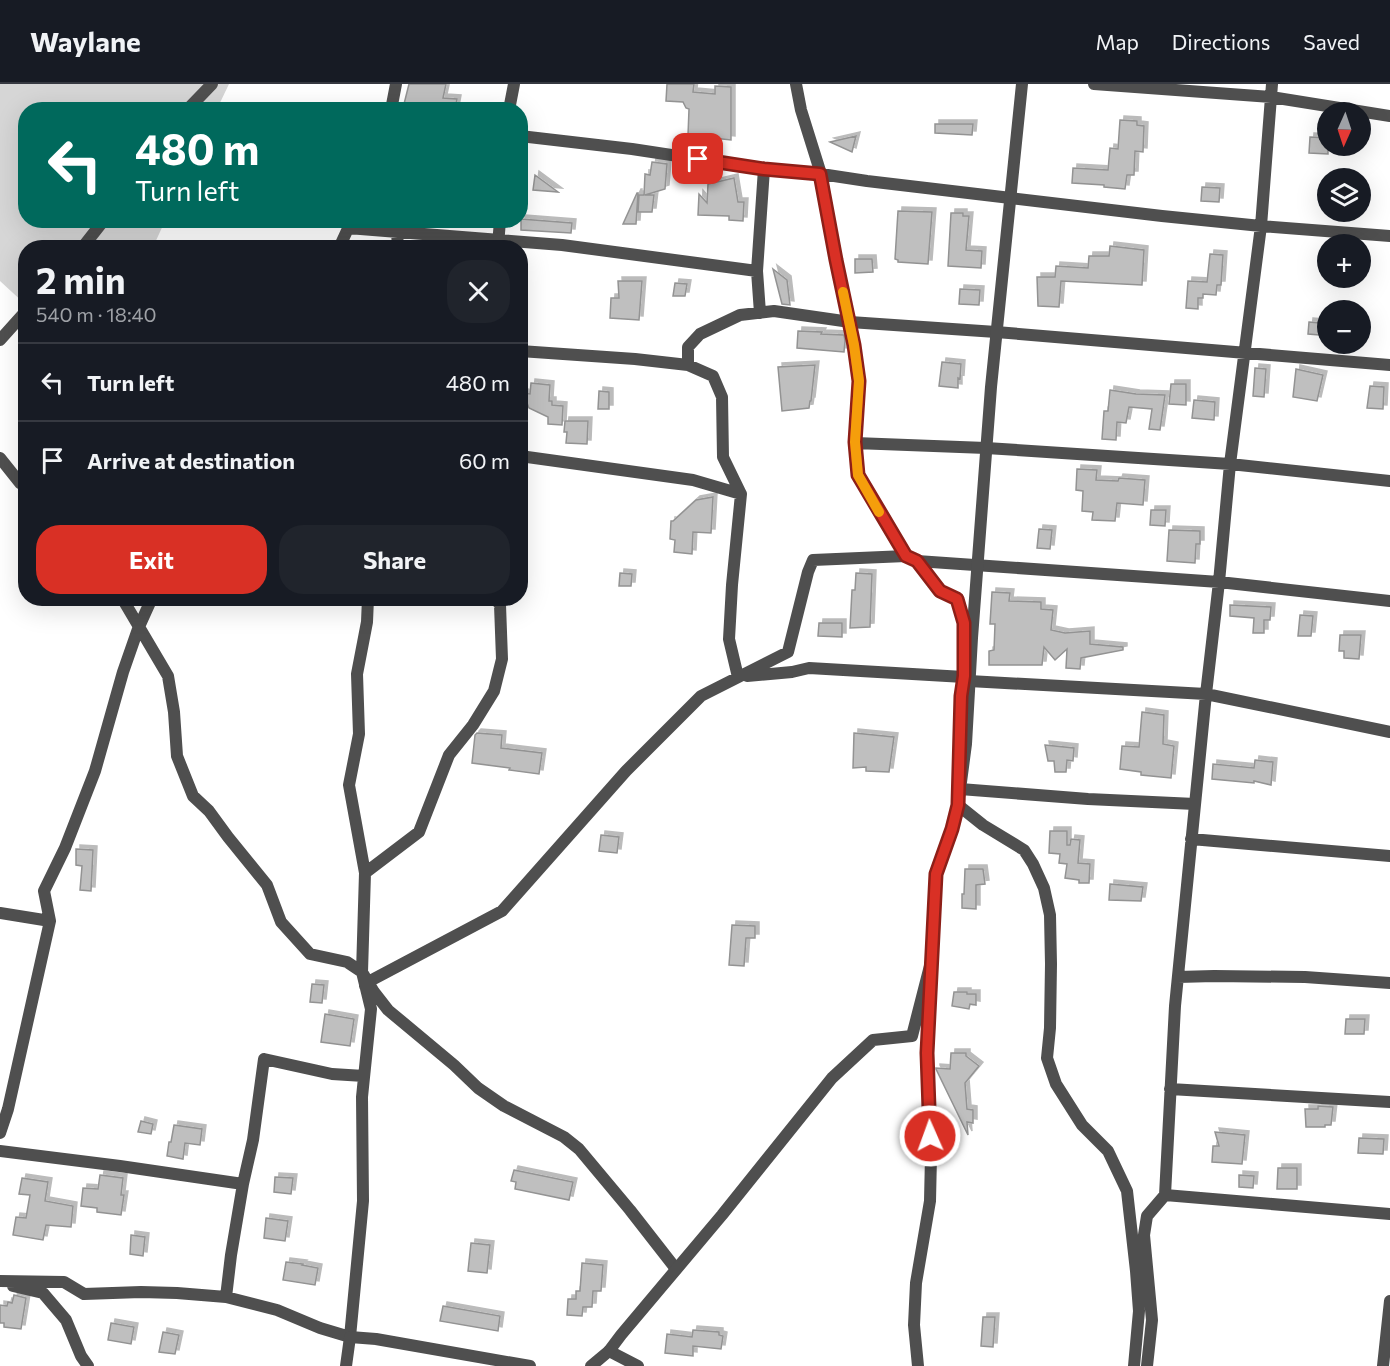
<!DOCTYPE html>
<html lang="en">
<head>
<meta charset="utf-8">
<style>
  :root { --surface:#171b24; --page:#20242c; --text:#f1f3f6; --muted:#9ea1a6; --line:#363941; --accent:#d93025 }
  body { margin:0; font-family:Commissioner,sans-serif; background:var(--page); color:var(--text); height:100vh; display:flex; flex-direction:column; font-size:22px; white-space:nowrap }
  * { box-sizing:border-box; margin:0 }
  p { font-size:20px; color:var(--muted) }
  .icon { flex:none; width:33px; height:33px; fill:none; stroke:currentColor; stroke-width:2; stroke-linecap:round; stroke-linejoin:round }
  .map { position:relative; flex:1; overflow:hidden }
  .panel { position:absolute; left:18px; top:156px; width:510px; height:366px; display:flex; flex-direction:column; background:var(--surface); border-radius:24px; box-shadow:0 6px 24px #0002 }
  .panel>* { flex:none }
  .banner { position:absolute; left:18px; top:18px; width:510px; height:126px; border-radius:24px; box-shadow:0 6px 24px #0002; background:#00695c; color:#fff; overflow:hidden }
  .needle { width:39px; rotate:183deg }
  .buttons { position:absolute; left:1317px; top:18px; display:grid; gap:12px }
  .buttons a { display:grid; place-items:center; width:54px; height:54px; border-radius:50%; background:var(--surface); box-shadow:0 6px 24px #0002; font-size:30px }
  .pin { position:absolute; display:grid; place-items:center; width:51px; height:51px; color:#fff; margin:-26px; border-radius:12px; box-shadow:0 3px 9px #0006 }
  .me { position:absolute; width:66px; margin:-33px; rotate:358deg; stroke-linejoin:round; filter:drop-shadow(0 0 4px #0008) }
  .turn { display:flex; align-items:center; gap:21px; height:126px; padding:0 18px; font-size:27px }
  .turn .icon { width:78px; height:78px; stroke-width:2.5 }
  .turn b { display:block; font-size:42px; line-height:51px }
  .round { display:grid; place-items:center; flex:none; width:63px; height:63px; border-radius:24px; background:var(--page) }
  .summary { display:flex; align-items:center; justify-content:space-between; height:102px; padding:0 18px }
  h1 { font-size:36px; font-weight:700; line-height:45px }
  .action { display:flex; gap:12px; margin-top:auto; padding:12px 18px }
  .action a { flex:1; height:69px; border-radius:24px; background:var(--accent); color:#fff; font-size:24px; font-weight:700; line-height:69px; text-align:center }
  .action a+a { background:var(--page); color:var(--text) }
  ul { padding:0; list-style:none }
  li { display:flex; align-items:center; gap:18px; height:78px; padding:0 18px; border-top:2px solid var(--line) }
  li div { flex:1 }
  li b { display:block; font-size:22px }
  li em { font-style:normal }
  header { display:flex; align-items:center; gap:36px; box-sizing:border-box; height:84px; padding:0 30px; background:var(--surface); border-bottom:2px solid var(--line) }
  header strong { font-size:28px }
  nav { display:flex; gap:33px; margin-inline-start:auto; font-size:21px }
  .map>svg:first-child { display:block }
  .green { fill:#d6d6d6 }
  .building { fill:#bfbfbf; stroke:#939393; stroke-width:1.5; filter:url(#shadow) }
  .lines { fill:none; stroke-linecap:round; stroke-linejoin:round }
  .minor { stroke:#4f4f4f; stroke-width:12 }
  .tertiary { stroke:#4f4f4f; stroke-width:12 }
  .route-casing { stroke:#8d1f18; stroke-width:15 }
  .route { stroke:#d93025; stroke-width:10 }
  .slow { stroke:#f59e0b; stroke-width:10 }
</style>
</head>
<body>
<header>
<strong>Waylane</strong>
<nav><a>Map</a><a>Directions</a><a>Saved</a></nav>
</header>
<div class="map">
<svg width="1390" height="1282" viewBox="0 0 1390 1282">
  <defs>
    <filter id="shadow"><feDropShadow dx="4" dy="-4" stdDeviation="0" flood-color="#0004"/></filter>
  </defs>
  <rect width="100%" height="100%" fill="#fff"/>
  <path class="green" d="M0,0h229l-12,25 -191,1v110l139,1 -12,26 -127,1 -1,56 -25,-23z"/>
  <path class="building" d="M409,0h37l-3,14 14,1 -2,11h-30l-21,-6z
    M667,0h27l-1,8 22,2v-8l16,1v53l-18,-2v-2l-25,-1 1,-26 -3,-1 -3,-6 -17,-1z
    M1120,36l17,1v4l7,1 -1,26 -8,-1 -1,24h-7l-2,14 -21,-2v-2l-32,-2 1,-15 35,2 2,-22 8,1z
    M935,40h38l-1,11 -37,-2z
    M856,52l-4,16 -22,-10z
    M1310,53l18,1v16l-19,-1z
    M652,78l15,2 -2,25 -20,6h9l-2,17h-14l1,-17h5l1,-21 5,1z
    M535,91l23,17 -25,-2z
    M734,94l4,24h6l-1,19 -14,-1v-4l-31,-1 1,-21 8,9 1,-19z
    M1202,103l18,1 -1,14 -18,-1z
    M637,109h1l-2,31h-13z
    M898,127l34,1 -4,52 -30,-2v-2l-3,-1z
    M951,129h12v3h6l-3,34 16,1 -1,17 -33,-2z
    M521,135l51,4 -1,10 -50,-3z
    M1110,162l34,4 -2,35 -81,-4 -2,26 -21,-1 -1,-29h18l1,-11 32,2 1,-12h20z
    M1210,170l13,1 -2,30h-4l-1,10 -13,-1v4h-5v11l-12,-1 2,-27 19,1z
    M855,175h17l1,13 -18,1z
    M773,185l14,11 3,25 -8,-1z
    M618,197h24l-3,39 -29,-2 1,-20h8z
    M675,199l12,1 -2,12h-12z
    M960,205l20,1 -1,15 -20,-1z
    M1309,238l11,1 -1,12 -11,-1z
    M798,247l24,1 -1,2 23,1 1,6 -1,11 -47,-4z
    M942,278l19,2 -1,15 -2,-1v10l-19,-2z
    M815,281l-4,36h-1l-1,7 -27,3 -4,-44z
    M1255,284l11,1 -2,28 -11,-1z
    M1296,285l27,6 -6,26 -24,-4z
    M531,299l19,2 -1,16h3v4l11,1 -1,19 -14,-1v-7l-19,-9 -6,-15 7,1z
    M1171,300h15v21l-17,-1z
    M1370,302l14,1 -1,22 -16,-1z
    M1110,306l26,4 29,1 -5,35 -11,-1 3,-20 -23,-2 -3,16 -9,-1 -1,18 -14,-1 2,-28h4z
    M599,307l10,1v17h-11z
    M1194,316l21,2 -1,18 -22,-2z
    M565,337h23l-1,23 -21,-1 1,-11h-3z
    M1077,385l20,1 -1,10 22,1 1,-3 26,2 -2,25 -26,-2 -2,18 -23,-1 1,-8 -11,-1 1,-20 -7,-1z
    M713,413l-2,36 -18,-1 -1,22 -18,-2 1,-12 -5,-1 1,-18h2l23,-21z
    M1151,426h15l-1,16 -15,-1z
    M1039,445l13,1 -2,19 -13,-1z
    M1169,446l31,1v13h-4l-1,19 -28,-2z
    M620,489l12,1 -1,12h-12z
    M856,489l16,1 -2,53 -20,1 2,-38h3z
    M992,508l18,1 -1,8 32,1v7l12,1 -2,20 14,3 25,-2v13l33,3v3l-42,8 -1,11 -14,-1 1,-19 -12,11 -11,-13 -2,18h-53v-14l5,-1 1,-26h-5z
    M1230,521l41,2 -1,13h-6v13h-11l1,-15 -24,-2z
    M1300,531l13,1 -2,20h-13z
    M819,539h23v14l-24,-1z
    M1340,551h21l-2,24 -15,-1v-7h-5z
    M1142,628l22,3 -1,29 11,2 -3,32 -30,-3v-3l-21,-3 2,-23 17,1z
    M477,649l25,2 -1,13 41,5 -3,21 -30,-4 1,-2 -38,-5 3,-28z
    M854,649l40,4 -5,35 -23,-1v-4l-13,1z
    M1045,661l29,3 -1,13 -6,-1 -1,12h-11l-1,-11h-6z
    M1255,676l18,2 -2,23 -17,-4v2l-42,-4 1,-15 41,4z
    M1050,747h17v14h3l1,-6 9,1 -2,23 12,1 -1,19h-10v-3l-14,-2 2,-14 -8,-1 1,-9 -11,-1z
    M601,751l18,2 -2,16 -18,-2z
    M76,765l17,1 -2,41 -11,-1 2,-24 -6,-1z
    M965,785h18l2,15 -9,1v24l-14,-1v-14h2z
    M1110,800l33,3 -2,14 -32,-1z
    M732,841l23,1v12h-9l-2,28 -15,-1z
    M312,900l12,1 -2,18 -12,-1z
    M954,908h13v2h9v11l-6,-1 -1,5 -17,-3z
    M325,930l29,5 -4,27 -29,-4z
    M1346,935h19l-1,15h-19z
    M951,969h15v3l13,10 -14,17 2,26 6,1v13l-6,-1 1,13 -32,-66v-1l14,1z
    M1318,1022l15,1 -2,18h-6v2h-19l-1,-18h13z
    M141,1037l12,3 -2,10 -13,-2z
    M174,1041l28,4 -2,16 -15,-2 -2,16 -16,-3 2,-14h2z
    M1215,1048l30,3 -3,29 -30,-2 1,-16h6z
    M1359,1054l25,1 -1,15 -25,-1z
    M1278,1084h19v21h-20z
    M514,1086l59,12 -4,18 -54,-11 1,-7 -5,-1z
    M100,1091l23,3 -2,17h3l-3,20 -24,-3v-4l-16,-2 2,-18 15,1z
    M1239,1091l15,1 -1,12 -14,-1z
    M275,1093l18,1 -2,16 -17,-2z
    M22,1094l26,4 -3,19 28,5 -2,21 -25,-2 -3,15 -30,-5 3,-18 10,1 4,-23 -11,-1z
    M266,1134l22,3 -3,20 -21,-3z
    M131,1151l14,2 -2,19 -13,-2z
    M471,1159l19,2 -3,28 -19,-2z
    M286,1178l17,2 -1,1 16,3 -3,17 -32,-5z
    M582,1179l21,2 -2,26h-8l-1,16h-9l-1,9 -15,-1 1,-16h8v-8h4z
    M14,1211l12,3 -5,31 -17,-2v-4h-4v-18l7,1 1,-4 4,1z
    M443,1222l57,10 -2,15 -58,-10z
    M983,1233h12l-2,30 -12,-1z
    M111,1239l23,4 -3,17 -23,-4z
    M693,1246l26,2v3l4,1 -2,13 -28,-3v10l-28,-3 2,-19 25,3z
    M163,1248l16,3 -4,19 -16,-2z"/>
  <g class="lines">
    <path class="minor" d="M796,0l5,26 20,64 15,86 18,85 5,36 -4,62 3,32 48,81 11,5 302,21 171,19
      M1094,0l177,13 119,19
      M187,26l25,-26
      M391,26l5,-26
      M509,26l5,-26
      M520,52l112,13 132,20 57,5 46,7 295,35 99,10 129,10
      M348,144l214,17 195,26
      M397,148l1,16
      M498,162l2,-26
      M82,164l22,-28
      M339,164l12,-26
      M760,229l-3,-42 7,-102
      M0,256l26,-29
      M520,267l115,8 53,6 25,11 9,21 1,60 18,37 -9,91 -3,54 9,38
      M688,281v-18l12,-13 40,-19 34,-4 76,11 146,10 394,33
      M855,359l131,5 244,16 160,17
      M520,372l173,24 48,14
      M0,374l20,25 6,4
      M917,477l23,30 17,8 7,24v54l-3,19 -1,59
      M122,514l46,78 6,36 3,44 16,40 16,15 19,26 39,48 14,37 29,32 37,8 15,10 12,20 14,18 66,55 24,23 26,18 60,31 15,12 51,61 46,59
      M747,592l45,-4 17,-4 155,9 5,4 237,13 184,38
      M960,705l128,10 107,5
      M959,713l-1,8 25,20 41,25 9,14 11,24 6,27 1,49 -1,64 -3,30 9,26 26,41 26,26 19,40 9,80 3,40 -5,55
      M1191,755l199,17
      M365,789l54,-41 30,-77 24,-30 21,-34 8,-32 -2,-54 -5,-7
      M0,829l50,8
      M1178,893l36,-1 91,1 85,6
      M365,902l3,-4 134,-71 124,-140 75,-75 87,-44 20,-80 5,-12 93,-4
      M1170,1005l220,13
      M0,1049l8,-24 42,-188 -6,-30 21,-43 30,-77 28,-99 15,-43 14,-31
      M0,1067l120,15 123,18
      M1165,1111l225,19
      M0,1197l64,1 20,12 57,-2 36,1 49,4 51,13 43,18 30,9 13,-136 -1,-104 9,-88 -9,-37 3,-99 -16,-88 10,-51 -2,-60 10,-52 1,-24
      M13,1202l30,7 23,27 15,36 7,10
      M226,1213l5,-42 12,-71 10,-44 11,-81 68,15 32,2
      M609,1267l29,15
      M918,1282l-4,-41 2,-42 14,-82 1,-45 -4,-103 4,-79
      M1147,1282l5,-46 -8,-85 3,-19 18,-21 10,-189 31,-312 13,-112 11,-118 31,-238 11,-142
      M1383,1282l7,-65"/>
    <path class="tertiary" d="M346,1282l4,-29 26,2 154,27
      M591,1282l18,-15 12,-16 101,-120 110,-137 41,-38 39,-4 20,-78 4,-84 16,-45 6,-24 8,-61 6,-106 19,-251 31,-303"/>
  </g>
  <g class="lines">
    <g class="route-casing">
      <path id="route" d="M698,75l66,10 56,5 16,86 18,85 5,36 -4,61 3,33 48,81 11,5 23,30 17,8 7,24v53l-3,20 -3,109 -6,24 -16,45 -9,179 3,83"/>
    </g>
    <use href="#route" class="route"/>
    <path class="slow" d="M843,208l11,53 5,36 -4,61 3,33 21,37"/>
  </g>
</svg>
<div class="buttons">
<a><svg class="needle" viewBox="-14 -14 28 28"><path d="M0-13l5 13h-10z" fill="#e53935"/><path d="M0 13l5-13h-10z" fill="#9ea1a6"/></svg></a>
<a><svg class="icon" aria-label="layers" viewBox="0 0 24 24"><path d="M12 4l9 5-9 5-9-5zM3 14l9 5 9-5"/></svg></a>
<a>+</a>
<a>−</a>
</div>
<div class="pin" style="left:698px;top:75px;background:#d93025"><svg class="icon" aria-label="arrive" viewBox="0 0 24 24"><path d="M6 21V4h12l-3 4 3 4H6"/></svg></div>
<svg class="me" style="left:930px;top:1052px" viewBox="-20 -20 40 40"><circle r="17" fill="#d93025" stroke="#fff" stroke-width="3"/><path d="M0-11L8 9 0 5-8 9z" fill="#fff"/></svg>
<div class="banner">
<div class="turn"><svg class="icon" aria-label="left" viewBox="0 0 24 24"><path d="M17 20v-9H6M10 6l-5 5 5 5"/></svg><div><b>480 m</b>Turn left</div></div>
</div>
<section class="panel">
<div class="summary"><div><h1>2 min</h1><p>540 m · 18:40</p></div><a class="round"><svg class="icon" aria-label="close" viewBox="0 0 24 24"><path d="M6 6l12 12M18 6L6 18"/></svg></a></div>
<ul>
<li><svg class="icon" aria-label="left" viewBox="0 0 24 24"><path d="M17 20v-9H6M10 6l-5 5 5 5"/></svg><div><b>Turn left</b></div><em>480 m</em></li>
<li><svg class="icon" aria-label="arrive" viewBox="0 0 24 24"><path d="M6 21V4h12l-3 4 3 4H6"/></svg><div><b>Arrive at destination</b></div><em>60 m</em></li>
</ul>
<div class="action"><a>Exit</a><a>Share</a></div>
</section>
</div>
</body>
</html>
